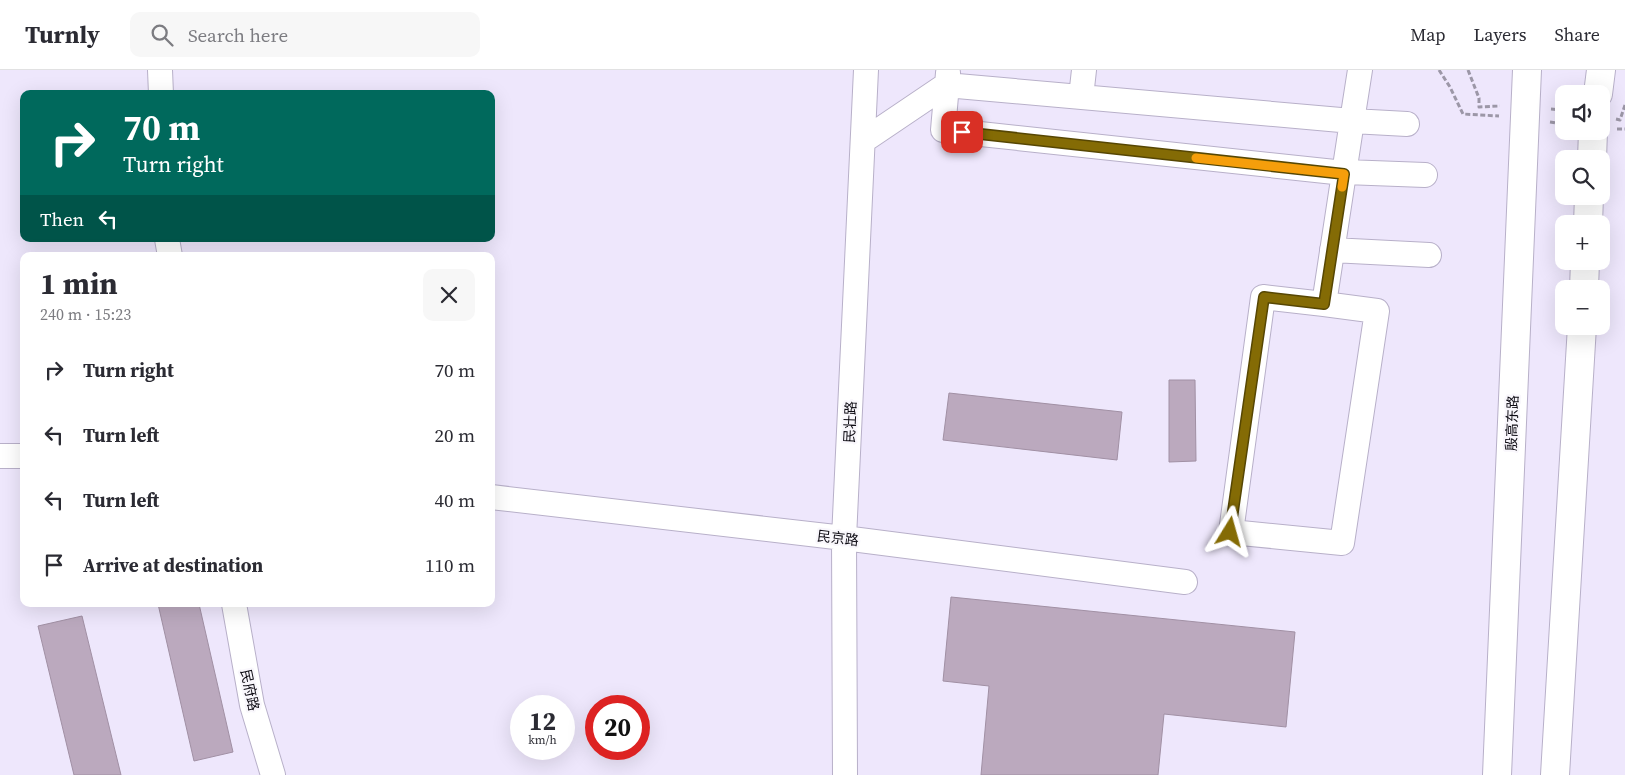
<!DOCTYPE html>
<html lang="en">
<head>
<meta charset="utf-8">
<style>
  :root { --surface:#fff; --page:#f7f7f7; --text:#2b2b33; --muted:#7c7c81; --line:#e1e1e2 }
  body { margin:0; font-family:"Source Serif 4","Noto Sans SC",serif; background:var(--page); color:var(--text); height:100vh; display:flex; flex-direction:column; font-size:19px; white-space:nowrap }
  * { box-sizing:border-box; margin:0 }
  p { font-size:16px; color:var(--muted) }
  .icon { flex:none; width:28px; height:28px; fill:none; stroke:currentColor; stroke-width:2; stroke-linecap:round; stroke-linejoin:round }
  .map { position:relative; flex:1; overflow:hidden }
  .sheet { position:absolute; left:20px; top:182px; width:475px; height:355px; display:flex; flex-direction:column; background:var(--surface); border-radius:10px; box-shadow:0 5px 20px #0002 }
  .sheet>* { flex:none }
  .hud { position:absolute; left:20px; top:20px; width:475px; height:152px; border-radius:10px; box-shadow:0 5px 20px #0002; background:#00695c; color:#fff; overflow:hidden }
  .controls { position:absolute; left:1555px; top:15px; display:grid; gap:10px }
  .controls a { display:grid; place-items:center; width:55px; height:55px; border-radius:10px; background:var(--surface); box-shadow:0 5px 20px #0002; font-size:25px }
  .speed { position:absolute; left:510px; top:625px; display:flex; gap:10px; font-size:25px; font-weight:700; text-align:center }
  .speed>* { display:grid; place-content:center; width:65px; height:65px; border-radius:50%; background:var(--surface); box-shadow:0 5px 20px #0002; line-height:1 }
  .speed small { font-size:12px; font-weight:400 }
  .speed .limit { border:8px solid #d22; background:#fff; color:#111 }
  .pin { position:absolute; display:grid; place-items:center; width:42px; height:42px; color:#fff; margin:-21px; border-radius:10px; box-shadow:0 2px 8px #0006 }
  .me { position:absolute; width:55px; margin:-28px; rotate:8deg; stroke-linejoin:round; filter:drop-shadow(0 0 4px #0008) }
  .turn { display:flex; align-items:center; gap:18px; height:105px; padding:0 20px; font-size:22px }
  .turn .icon { width:65px; height:65px; stroke-width:2.5 }
  .turn b { display:block; font-size:35px; line-height:42px }
  .then { display:flex; align-items:center; height:48px; padding:0 20px; background:#0003; gap:10px; font-size:19px }
  .round { display:grid; place-items:center; flex:none; width:52px; height:52px; border-radius:10px; background:var(--page) }
  .summary { display:flex; align-items:center; justify-content:space-between; height:85px; padding:0 20px }
  h1 { font-size:30px; font-weight:700; line-height:38px }
  ul { padding:0; list-style:none }
  li { display:flex; align-items:center; gap:15px; height:65px; padding:0 20px }
  li div { flex:1 }
  li b { display:block; font-size:19px }
  li em { font-style:normal }
  header { display:flex; align-items:center; gap:30px; box-sizing:border-box; height:70px; padding:0 25px; background:var(--surface); border-bottom:1px solid var(--line) }
  header strong { font-size:24px }
  nav { display:flex; gap:28px; margin-inline-start:auto; font-size:18px }
  .search { width:350px; height:45px; background:var(--page); display:flex; align-items:center; gap:12px; box-sizing:border-box; padding:0 18px; border-radius:10px; color:var(--muted); font-size:19px }
  .map>svg:first-child { display:block }
  .building { fill:#bba9be; stroke:#a190a4 }
  .lines { fill:none; stroke-linecap:round; stroke-linejoin:round }
  .minor-casing { stroke:#b8b0c9; stroke-width:26 }
  .major-casing { stroke:#b8b0c9; stroke-width:30 }
  .path { stroke:#9c97a7; stroke-width:3; stroke-dasharray:5 2.5; stroke-linecap:butt }
  .minor { stroke:#fff; stroke-width:24 }
  .major { stroke:#fff; stroke-width:28 }
  .route-casing { stroke:#564603; stroke-width:12 }
  .route { stroke:#846b05; stroke-width:9 }
  .slow { stroke:#f59e0b; stroke-width:9 }
  .labels { text-anchor:middle; dominant-baseline:central; stroke-width:4.5; stroke-linejoin:round; paint-order:stroke }
  .street-label { font-size:14px; fill:#0d0b13; stroke:#f9f7fc }
</style>
</head>
<body>
<header>
<strong>Turnly</strong>
<div class="search"><svg class="icon" aria-label="search" viewBox="0 0 24 24"><circle cx="10" cy="10" r="6"/><path d="M15 15l6 6"/></svg>Search here</div>
<nav><a>Map</a><a>Layers</a><a>Share</a></nav>
</header>
<div class="map">
<svg width="1625" height="705" viewBox="0 0 1625 705">
  <rect width="100%" height="100%" fill="#eee7fc"/>
  <path class="building" d="M1169,310h26l1,81 -27,1z
    M949,323l173,19 -5,48 -174,-20z
    M951,527l344,35 -9,95 -122,-13 -6,61h-177l8,-89 -46,-5z
    M158,534h41l34,148 -39,9z
    M82,546l39,159h-47l-36,-149z"/>
  <g class="lines">
    <g class="minor-casing">
      <path id="minor" d="M160,0l1,24
        M1360,0l-8,51 55,3
        M948,3l-5,57 401,43
        M1081,27l3,-27
        M863,71l83,-56 406,36 -28,183 53,7 -35,232 -111,-11 32,-235 61,7
        M1345,102l80,3
        M167,169l3,17
        M1332,180l97,5
        M0,386h24
        M491,427l353,41 341,44
        M234,534l18,101 21,70
        M845,705l-1,-237 22,-468"/>
    </g>
    <g class="major-casing">
      <path id="major" d="M1598,24l3,-24
        M1592,89l1,-28
        M1588,154l1,-28
        M1584,219l1,-28
        M1497,705l30,-705
        M1555,705l27,-449"/>
    </g>
    <path class="path" d="M1439,0l11,17 13,27 36,2
      M1468,0l11,28v9l21,-1
      M1551,39l13,1
      M1616,49l4,1 5,-15
      M1550,52l14,2
      M1617,59h8"/>
    <use href="#minor" class="minor"/>
    <use href="#major" class="major"/>
  </g>
  <g class="lines">
    <g class="route-casing">
      <path id="route" d="M962,62l382,42 -20,130 -60,-7 -34,235"/>
    </g>
    <use href="#route" class="route"/>
    <path class="slow" d="M1196,88l148,16 -2,13"/>
  </g>
  <g class="labels">
    <g class="street-label">
      <text transform="translate(850 352) rotate(-87)">民壮路</text>
      <text transform="translate(1512 353) rotate(-88)">殷高东路</text>
      <text transform="translate(838 468) rotate(7)">民京路</text>
      <text transform="translate(250 620) rotate(78)">民府路</text>
    </g>
  </g>
</svg>
<div class="controls">
<a><svg class="icon" aria-label="sound" viewBox="0 0 24 24"><path d="M4 9h4l5-4v14l-5-4H4zM17 9q2 3 0 6"/></svg></a>
<a><svg class="icon" aria-label="search" viewBox="0 0 24 24"><circle cx="10" cy="10" r="6"/><path d="M15 15l6 6"/></svg></a>
<a>+</a>
<a>−</a>
</div>
<div class="speed"><div>12<small>km/h</small></div><div class="limit">20</div></div>
<div class="pin" style="left:962px;top:62px;background:#d93025"><svg class="icon" aria-label="arrive" viewBox="0 0 24 24"><path d="M6 21V4h12l-3 4 3 4H6"/></svg></div>
<svg class="me" style="left:1230px;top:462px" viewBox="-20 -20 40 40"><path d="M0-17L14 15 0 8-14 15z" fill="#846b05" stroke="#fff" stroke-width="4"/></svg>
<div class="hud">
<div class="turn"><svg class="icon" aria-label="right" viewBox="0 0 24 24"><path d="M7 20v-9h11M14 6l5 5-5 5"/></svg><div><b>70 m</b>Turn right</div></div>
<div class="then">Then<svg class="icon" aria-label="left" viewBox="0 0 24 24"><path d="M17 20v-9H6M10 6l-5 5 5 5"/></svg></div>
</div>
<section class="sheet">
<div class="summary"><div><h1>1 min</h1><p>240 m · 15:23</p></div><a class="round"><svg class="icon" aria-label="close" viewBox="0 0 24 24"><path d="M6 6l12 12M18 6L6 18"/></svg></a></div>
<ul>
<li><svg class="icon" aria-label="right" viewBox="0 0 24 24"><path d="M7 20v-9h11M14 6l5 5-5 5"/></svg><div><b>Turn right</b></div><em>70 m</em></li>
<li><svg class="icon" aria-label="left" viewBox="0 0 24 24"><path d="M17 20v-9H6M10 6l-5 5 5 5"/></svg><div><b>Turn left</b></div><em>20 m</em></li>
<li><svg class="icon" aria-label="left" viewBox="0 0 24 24"><path d="M17 20v-9H6M10 6l-5 5 5 5"/></svg><div><b>Turn left</b></div><em>40 m</em></li>
<li><svg class="icon" aria-label="arrive" viewBox="0 0 24 24"><path d="M6 21V4h12l-3 4 3 4H6"/></svg><div><b>Arrive at destination</b></div><em>110 m</em></li>
</ul>
</section>
</div>
</body>
</html>
